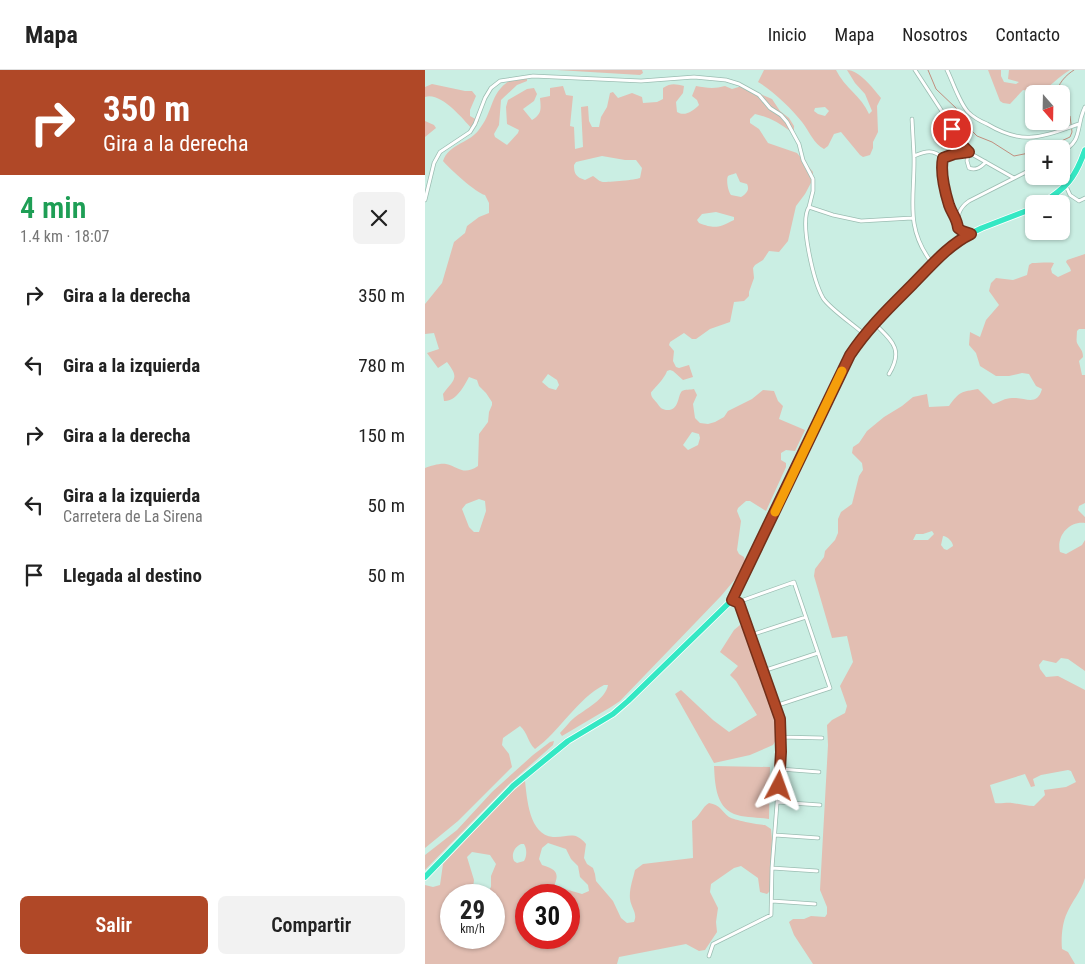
<!DOCTYPE html>
<html lang="es">
<head>
<meta charset="utf-8">
<style>
  :root { --surface:#fff; --page:#f2f2f2; --text:#222; --muted:#767676; --line:#e0e0e0; --accent:#b04827 }
  body { margin:0; font-family:"Roboto Condensed",sans-serif; background:var(--page); color:var(--text); height:100vh; display:flex; flex-direction:column; font-size:19px; white-space:nowrap }
  * { box-sizing:border-box; margin:0 }
  p { font-size:16px; color:var(--muted) }
  .icon { flex:none; width:28px; height:28px; fill:none; stroke:currentColor; stroke-width:2; stroke-linecap:round; stroke-linejoin:round }
  .map { position:relative; flex:1; overflow:hidden }
  .side { display:flex; flex-direction:column; background:var(--surface); width:425px }
  .side>* { flex:none }
  .top-card { background:#b04827; color:#fff; overflow:hidden }
  .needle { width:32px; rotate:160deg }
  .tools { position:absolute; left:600px; top:15px; display:grid; gap:10px }
  .tools a { display:grid; place-items:center; width:45px; height:45px; border-radius:8px; background:var(--surface); box-shadow:0 1px 4px #0004; font-size:25px }
  .speed { position:absolute; left:15px; top:814px; display:flex; gap:10px; font-size:25px; font-weight:700; text-align:center }
  .speed>* { display:grid; place-content:center; width:65px; height:65px; border-radius:50%; background:var(--surface); box-shadow:0 1px 4px #0004; line-height:1 }
  .speed small { font-size:12px; font-weight:400 }
  .speed .limit { border:8px solid #d22; background:#fff; color:#111 }
  .pin { position:absolute; display:grid; place-items:center; width:42px; height:42px; color:#fff; margin:-21px; border:2px solid #fff; border-radius:50%; box-shadow:0 1px 5px #0007 }
  .me { position:absolute; width:55px; margin:-28px; rotate:4deg; stroke-linejoin:round; filter:drop-shadow(0 0 4px #0008) }
  .turn { display:flex; align-items:center; gap:18px; height:105px; padding:0 20px; font-size:22px }
  .turn .icon { width:65px; height:65px; stroke-width:2.5 }
  .turn b { display:block; font-size:35px; line-height:42px }
  .round { display:grid; place-items:center; flex:none; width:52px; height:52px; border-radius:8px; background:var(--page) }
  .headline { display:flex; align-items:center; justify-content:space-between; height:85px; padding:0 20px }
  h1 { font-size:30px; font-weight:600; line-height:38px; color:#1e9e55 }
  .action { display:flex; gap:10px; margin-top:auto; padding:10px 20px }
  .action a { flex:1; height:58px; border-radius:8px; background:var(--accent); color:#fff; font-size:20px; font-weight:600; line-height:58px; text-align:center }
  .action a+a { background:var(--page); color:var(--text) }
  ul { padding:0; list-style:none }
  li { display:flex; align-items:center; gap:15px; height:70px; padding:0 20px }
  li div { flex:1 }
  li b { display:block; font-size:19px }
  li em { font-style:normal }
  header { display:flex; align-items:center; gap:30px; box-sizing:border-box; height:70px; padding:0 25px; background:var(--surface); border-bottom:1px solid var(--line) }
  header strong { font-size:24px }
  nav { display:flex; gap:28px; margin-inline-start:auto; font-size:18px }
  main { display:flex; flex:1; min-height:0 }
  .map>svg:first-child { display:block }
  .green { fill:#e2beb2; fill-rule:evenodd }
  .lines { fill:none; stroke-linecap:round; stroke-linejoin:round }
  .stream { stroke:#c18e7e; stroke-width:1 }
  .street-casing { stroke:#9bbdb2; stroke-width:4.5 }
  .highway-casing { stroke:#fff; stroke-width:7 }
  .street { stroke:#fff; stroke-width:3 }
  .highway { stroke:#34e8c4; stroke-width:5.5 }
  .route-casing { stroke:#722f19; stroke-width:12 }
  .route { stroke:#b04827; stroke-width:9 }
  .slow { stroke:#f59e0b; stroke-width:9 }
</style>
</head>
<body>
<header>
<strong>Mapa</strong>
<nav><a>Inicio</a><a>Mapa</a><a>Nosotros</a><a>Contacto</a></nav>
</header>
<main>
<section class="side">
<div class="top-card">
<div class="turn"><svg class="icon" aria-label="right" viewBox="0 0 24 24"><path d="M7 20v-9h11M14 6l5 5-5 5"/></svg><div><b>350 m</b>Gira a la derecha</div></div>
</div>
<div class="headline"><div><h1>4 min</h1><p>1.4 km · 18:07</p></div><a class="round"><svg class="icon" aria-label="close" viewBox="0 0 24 24"><path d="M6 6l12 12M18 6L6 18"/></svg></a></div>
<ul>
<li><svg class="icon" aria-label="right" viewBox="0 0 24 24"><path d="M7 20v-9h11M14 6l5 5-5 5"/></svg><div><b>Gira a la derecha</b></div><em>350 m</em></li>
<li><svg class="icon" aria-label="left" viewBox="0 0 24 24"><path d="M17 20v-9H6M10 6l-5 5 5 5"/></svg><div><b>Gira a la izquierda</b></div><em>780 m</em></li>
<li><svg class="icon" aria-label="right" viewBox="0 0 24 24"><path d="M7 20v-9h11M14 6l5 5-5 5"/></svg><div><b>Gira a la derecha</b></div><em>150 m</em></li>
<li><svg class="icon" aria-label="left" viewBox="0 0 24 24"><path d="M17 20v-9H6M10 6l-5 5 5 5"/></svg><div><b>Gira a la izquierda</b><p>Carretera de La Sirena</p></div><em>50 m</em></li>
<li><svg class="icon" aria-label="arrive" viewBox="0 0 24 24"><path d="M6 21V4h12l-3 4 3 4H6"/></svg><div><b>Llegada al destino</b></div><em>50 m</em></li>
</ul>
<div class="action"><a>Salir</a><a>Compartir</a></div>
</section>
<div class="map">
<svg width="660" height="894" viewBox="0 0 660 894">
  <rect width="100%" height="100%" fill="#caeee3"/>
  <path class="green" d="M132,0h85l1,3 -3,2z
    M339,0h72c8,17 26,27 33,44l3,-3 -7,-17 -10,-11 -8,-13c12,0 26,18 34,28l-4,8 1,26 -5,10v6l-3,7 -7,2 -3,-2 -19,-23 -7,2 -6,12 -4,3c-10,-5 -15,-18 -22,-27 -10,-13 -30,-32 -44,-40zM400,37l4,4 -4,5 -7,-2 -4,-3 1,-3z
    M563,0h13v6l3,6 12,2 3,-2 -11,-3 1,-9h61c-12,7 -20,17 -31,23l-16,-3 -13,14 -7,-1 -3,-2z
    M89,8h13v3l-10,4 -16,15 -2,25 -5,9 1,3 12,8 11,-12 1,-3 -12,-6 -1,-17 2,-7 19,-11 7,-1 3,6 -3,7 -11,8 9,11c10,-6 9,-11 8,-22l10,-2v-8l13,-2 3,9 7,1 -3,30 4,1 1,22 8,-2 -2,-40 7,-1 1,15 3,6h7l2,-10 6,-10 3,-14 3,-1 5,6 14,-5 10,4 1,6 14,-1 6,-3v-11c8,-5 12,-4 21,-2l-1,7 -7,9 1,10c8,5 16,-1 22,-7l-2,-5 -5,-4 4,-10c10,2 19,3 29,0l7,3 10,-3 30,13 8,12 9,7 5,8v4l-4,1c-11,-8 -21,-14 -35,-17l-5,5v4l9,6 9,14 29,10 16,19v7l-8,15 -9,12 -8,35 -9,11 -10,-1 -6,9 -8,5 -2,3 1,10 -5,14v4l-5,5 -10,1 -4,20 -20,7 -14,10h-4l-8,-6 -14,9 -1,3 5,6 -1,10 3,6 3,1 10,-3 4,12 -10,3 -10,-9 -3,-1 -3,1c-3,9 -15,19 -16,22 0,5 4,7 6,10 3,4 4,6 9,7 14,1 11,-14 16,-19 3,-2 9,-1 12,-2l3,6 -4,9 2,14 5,5 8,1 7,-2 9,-5 4,-6 24,-12 11,-9 11,1 4,10 5,5 -4,13 26,11 -10,21 -9,-1 -5,3v7l5,3v4l-20,44 -16,-10h-4l-8,7 -1,3 4,10 -4,29 2,4 5,3 1,4 -8,16 -16,19 -101,105 -9,6 -49,29 -2,-3c5,-5 9,-11 14,-15 10,-8 32,-19 34,-33h-4c-26,13 -45,47 -69,64 -7,-6 -7,-16 -15,-23l-17,12 -1,7 7,9 3,13 -54,54 -33,27v-380c6,-2 15,-5 21,-4 13,3 17,12 32,2l1,-32 9,-12 1,-10 3,-7v-3l-6,-9 -7,-7 -2,-6 -8,-3c-5,9 -13,25 -25,24l-1,-7c11,-15 17,-15 4,-32l-9,6 -11,-15 12,-4 -5,-16 -9,1v-30l17,-21 12,-41 11,-9 2,-7 12,-9 10,-4v-10l-4,-8c-9,-2 -35,-26 -42,-34 6,-17 24,-17 35,-30 17,-20 10,-39 36,-53zM177,86l23,4h11l6,8 -2,10c-4,2 -31,4 -37,4 -3,0 -7,-4 -10,-6l-8,4c-9,-3 -11,-6 -11,-15l2,-3zM311,103l4,9 7,2c3,6 -1,10 -6,13l-10,-2c-3,-4 -5,-15 -3,-19 1,-1 6,-2 8,-3zM291,142l18,5v3c-16,8 -19,9 -35,3l-2,-3 5,-6zM123,304l9,6 2,5 -3,5 -7,-2 -7,-6zM267,362l7,2 1,4 -2,7 -10,5 -5,-5zM54,429l6,2 1,10 -7,21h-5l-5,-5 -7,-18 4,-5z
    M7,14l33,7h7l4,5 -6,14v6l9,5 -7,8c-10,-11 -31,-37 -47,-32v-10z
    M0,51l9,4 2,3 -11,9z
    M660,184v75h-6l-2,2c0,4 -1,9 0,12 3,6 6,7 6,14l-4,4 3,14h3v128l-6,3 -1,4 7,7v6c-16,-2 -29,13 -25,29l6,2 16,-9 3,-5v131l-17,-12 -7,-1 -5,5 -13,-3 -4,5 1,4 6,8 12,-1 27,14v188c-4,14 -13,23 -18,35 -5,10 -6,26 -5,36l6,3 7,12h-262l-19,-29 -5,-13 4,-3h11l7,-3 14,1 2,-3v-7l-7,-17 8,-145 -1,-20 5,-5 13,-7 2,-7 -7,-20 13,-24 -6,-26 -15,2 -18,-62 1,-7 9,-12 1,-6 10,-11 3,-7v-14l3,-7 11,-8 7,-28 4,-6 -1,-7 -10,-10 1,-6 6,-4 8,-12 17,-14 18,-11 11,-9 14,-3 2,13 20,-1c11,-15 12,-14 29,-17l15,15c7,-2 12,-6 19,-6 13,-1 25,9 30,-9l-6,-3 -7,-12 -7,-1 -13,3h-13l-16,-10 -4,-13 -7,-8 1,-13 10,5 6,-17 13,-15 -10,-14 2,-8 5,-5 17,2 14,-5 2,-10 3,-2c6,0 17,-1 22,0l-3,6 1,4 6,4 13,-6 -1,-3 -4,-6 1,-2zM507,461l2,3 -6,6h-15l3,-6h7zM518,466c4,0 10,6 10,10l-6,4 -3,-1 -3,-4zM643,700l3,1 5,11 -10,5 -22,3 1,5 -11,11c-8,0 -14,-2 -22,-3 -5,-1 -11,1 -17,0l-5,-18 35,-11 6,13 4,-1 -2,-7 8,-4z
    M315,555l4,5 33,91v17l-4,7 -23,10 -36,8 -39,-69 6,-4 32,30 16,12 28,-17 -21,-34 -6,-6 8,-9 -18,-14 14,-22z
    M129,671l-1,4 -46,41 -82,84v-15l32,-25 35,-38 41,-37 17,-13z
    M289,696l56,1 -1,52c-11,-2 -25,-1 -35,-5 -19,-8 -19,-32 -20,-48z
    M100,711c2,17 4,54 28,56 15,1 21,-7 33,7l-2,14 3,6 6,4 2,6 1,7 17,20 8,17 6,5 7,-1c4,-9 -3,-14 -4,-23 -1,-10 3,-20 5,-29l8,-6 50,-6 -1,-37c8,-5 10,-14 17,-18 12,2 12,8 20,14 5,3 30,8 36,8l6,4 1,11 -2,36 1,14 -4,4 -7,-2 -2,-14 -17,-12 -7,2 -23,16 -1,8 8,16 -2,14 1,10 -12,18 -6,1 -13,-7 -67,13 -2,7h-192v-79l8,2 7,-2 3,-21 62,-66zM123,773l18,6 5,10 7,7 2,11 8,8 1,6 -7,3 -17,-5 -7,6h11v43h-43v-43h25c5,-16 13,-24 -9,-30l-3,-6 3,-11zM96,774h3c3,5 3,12 0,17l-7,2 -3,-2c-3,-6 0,-14 7,-17zM47,782l18,3 6,9 -5,12v11l-5,8h8v43h-43v-43h21l2,-15 -7,-23z"/>
  <g class="lines">
    <path class="stream" d="M503,0l8,19 21,20 6,13 14,14 15,6 22,14 20,-4
      M632,24c0,-10 9,-19 17,-24
      M619,79l26,-12 2,-5 -2,-16 -9,-10"/>
    <g class="street-casing">
      <path id="street" d="M490,0l30,46 14,26 9,10 46,26
        M522,0c6,12 12,32 21,42 5,5 12,9 19,12 37,22 54,13 92,0
        M487,49l2,37
        M636,82c23,-11 14,-25 24,-45
        M641,116l4,9 9,6 6,-3
        M0,130l9,-37 6,-11 30,-20 5,-8 10,-26 6,-10 9,-7 33,-5 108,5 53,-4 32,3 13,4 20,11 11,13 11,7 6,7 12,22 4,16 10,19v12l-4,16
        M532,149c-10,-16 -18,-41 -14,-61l11,-4 14,-2 -1,9 2,7c7,3 12,-1 17,-6
        M544,163l-11,-5c-1,-13 1,-20 11,-27l65,-33
        M507,193c-28,-36 -17,-65 -18,-107 12,-5 19,-7 29,2
        M450,254c17,17 29,25 14,50
        M439,264c-10,-9 -35,-26 -41,-36 -9,-16 -24,-76 -14,-91l24,8 28,6 51,-3
        M313,532l56,-20 36,106 -55,18
        M326,565l55,-18
        M338,601l55,-18
        M356,667l41,1
        M355,699l39,3
        M352,732l43,3
        M350,765l43,3
        M347,798l45,3
        M347,831l43,3
        M284,886l4,-12 58,-29 1,-47 9,-116 -1,-33 -41,-116 -6,-3"/>
    </g>
    <g class="highway-casing">
      <path id="highway" d="M616,134c25,-16 34,-25 44,-54
        M0,807l88,-91 55,-45 45,-27 15,-13 104,-101 118,-245 19,-26 63,-65 29,-26 21,-10 52,-20"/>
    </g>
    <use href="#street" class="street"/>
    <use href="#highway" class="highway"/>
  </g>
  <g class="lines">
    <g class="route-casing">
      <path id="route" d="M354,716l2,-34 -1,-33 -41,-116 -7,-3 118,-245c18,-27 40,-48 62,-70 18,-18 36,-40 59,-51l-9,-3 -4,-3c-1,-10 -6,-14 -9,-23 -4,-13 -9,-33 -6,-47l11,-4 15,-2 -10,-10 -7,-13"/>
    </g>
    <use href="#route" class="route"/>
    <path class="slow" d="M350,442l67,-141"/>
  </g>
</svg>
<div class="tools">
<a><svg class="needle" viewBox="-14 -14 28 28"><path d="M0-13l5 13h-10z" fill="#e53935"/><path d="M0 13l5-13h-10z" fill="#767676"/></svg></a>
<a>+</a>
<a>−</a>
</div>
<div class="speed"><div>29<small>km/h</small></div><div class="limit">30</div></div>
<div class="pin" style="left:527px;top:59px;background:#d93025"><svg class="icon" aria-label="arrive" viewBox="0 0 24 24"><path d="M6 21V4h12l-3 4 3 4H6"/></svg></div>
<svg class="me" style="left:354px;top:716px" viewBox="-20 -20 40 40"><path d="M0-17L14 15 0 8-14 15z" fill="#b04827" stroke="#fff" stroke-width="4"/></svg>
</div>
</main>
</body>
</html>
